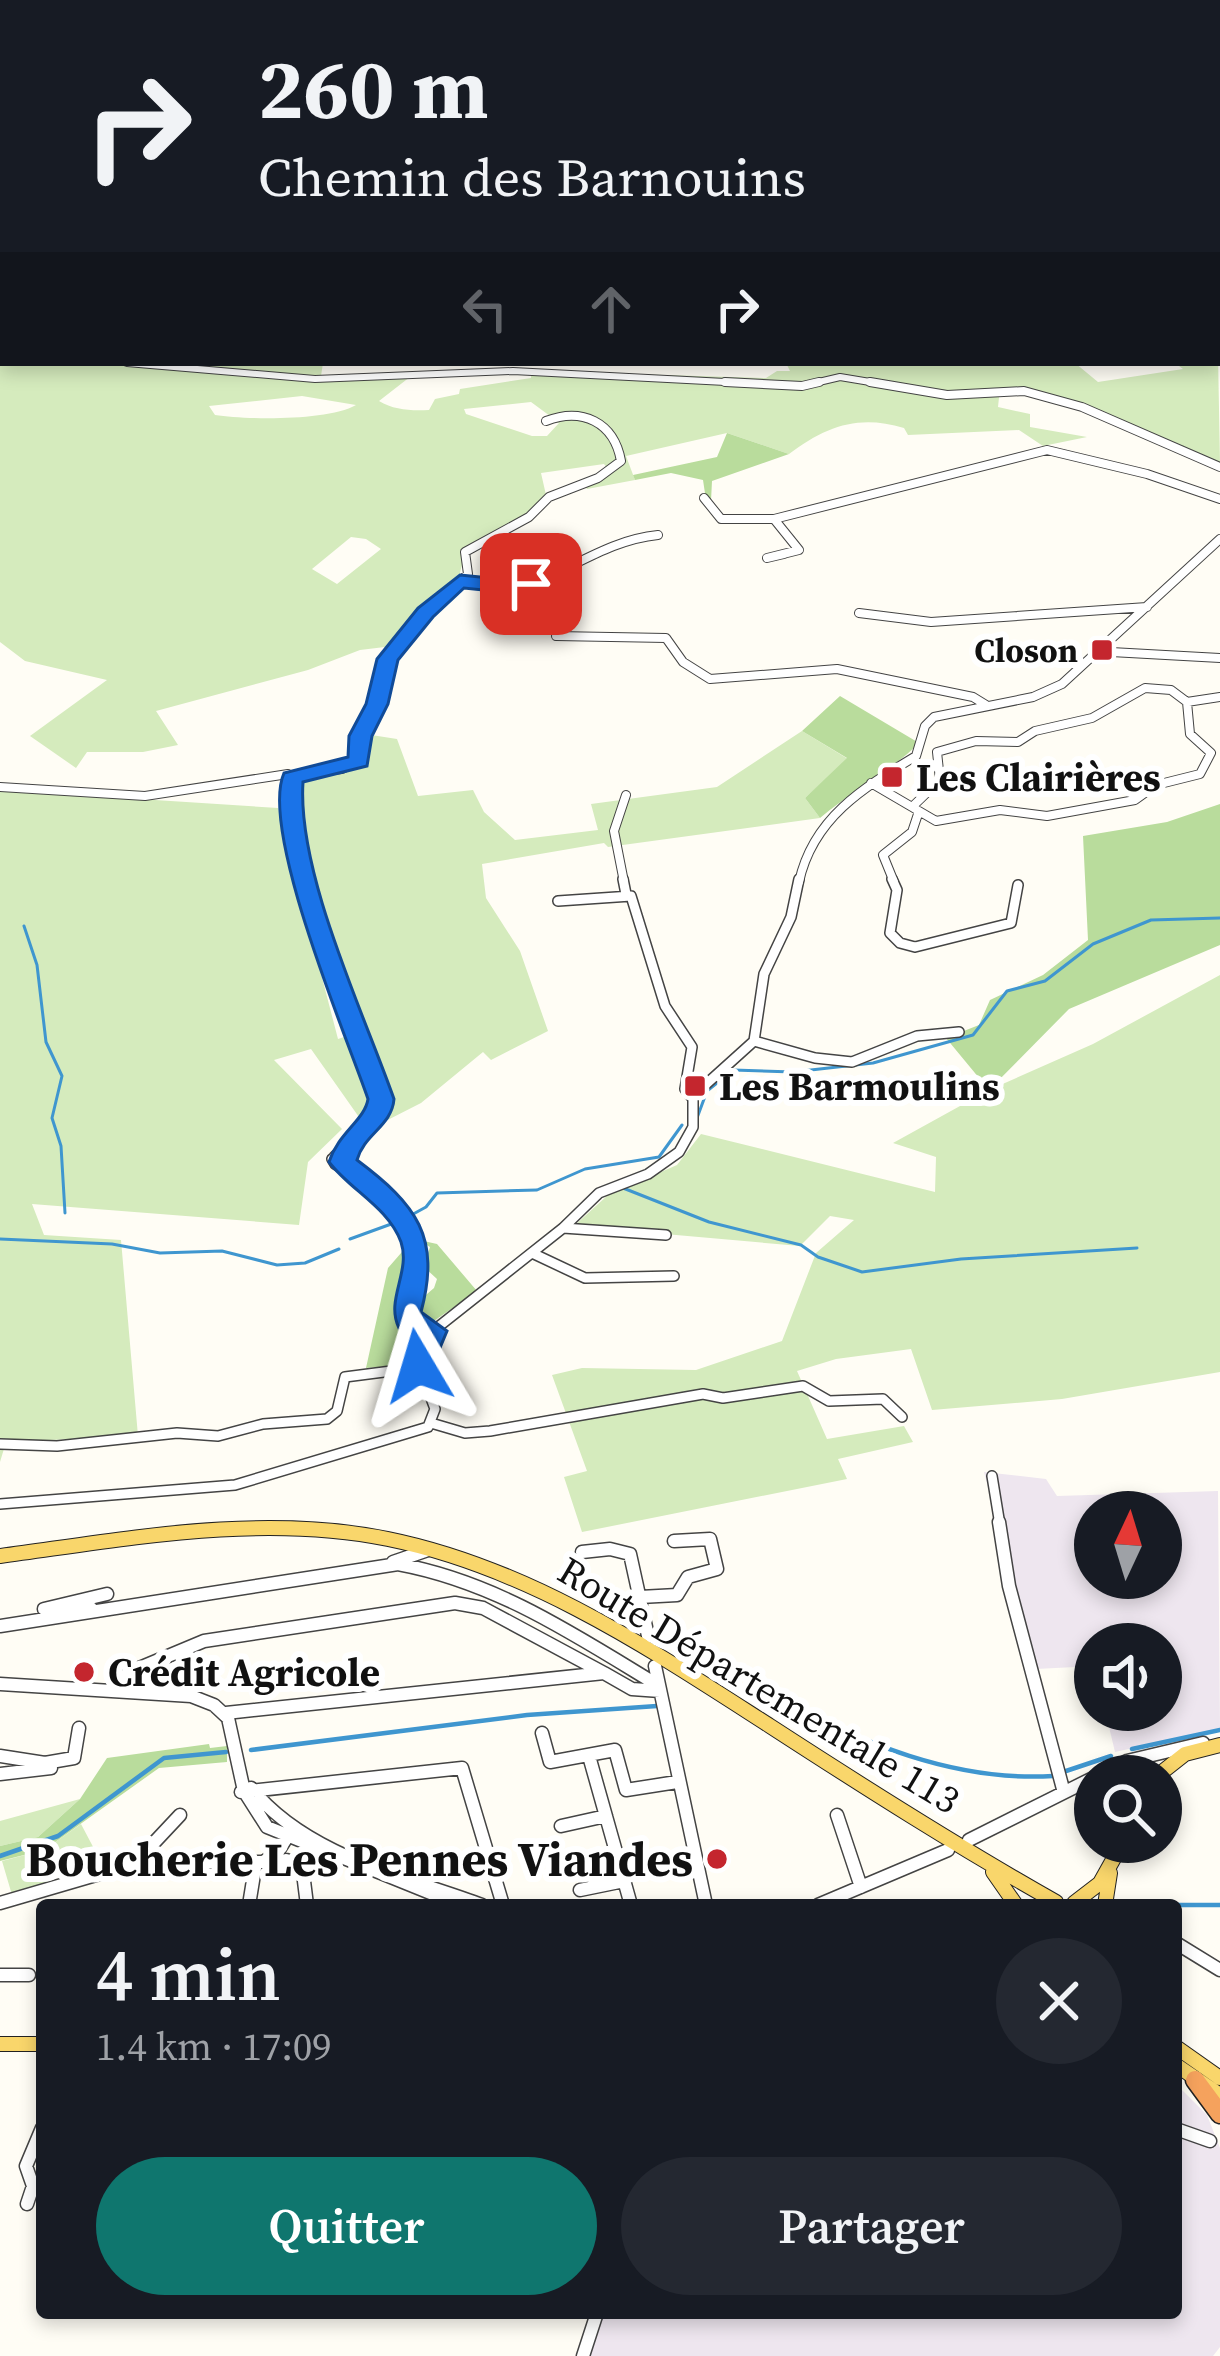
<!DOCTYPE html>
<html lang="fr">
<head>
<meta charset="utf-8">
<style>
  :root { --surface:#171b24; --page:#242831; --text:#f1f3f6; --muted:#9ea1a6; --accent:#0f766e }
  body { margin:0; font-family:"Source Serif 4",serif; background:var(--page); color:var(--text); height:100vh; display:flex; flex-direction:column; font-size:45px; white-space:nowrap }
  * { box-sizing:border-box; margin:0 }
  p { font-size:39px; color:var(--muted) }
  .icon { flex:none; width:66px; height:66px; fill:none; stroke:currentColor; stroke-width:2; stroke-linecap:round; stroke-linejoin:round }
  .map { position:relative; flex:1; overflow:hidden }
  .side { position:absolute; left:36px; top:1899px; width:1146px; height:420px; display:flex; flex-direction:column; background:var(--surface); border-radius:12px; box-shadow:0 6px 18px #0003 }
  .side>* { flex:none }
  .banner { position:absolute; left:0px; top:0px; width:1221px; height:366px; box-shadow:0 6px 18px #0003; background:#171b24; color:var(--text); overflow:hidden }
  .needle { width:78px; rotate:4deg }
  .fabs { position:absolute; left:1074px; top:1491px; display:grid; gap:24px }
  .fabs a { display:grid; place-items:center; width:108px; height:108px; border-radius:50%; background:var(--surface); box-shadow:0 6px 18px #0003; font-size:60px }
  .pin { position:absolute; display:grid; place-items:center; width:102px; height:102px; color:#fff; margin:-51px; border-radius:24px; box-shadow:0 6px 18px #0006 }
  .me { position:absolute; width:132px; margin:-66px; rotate:353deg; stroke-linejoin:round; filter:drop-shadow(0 0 9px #0008) }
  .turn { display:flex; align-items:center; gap:42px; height:252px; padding:0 60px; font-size:54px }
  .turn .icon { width:156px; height:156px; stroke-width:2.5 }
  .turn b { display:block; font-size:84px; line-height:102px }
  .lanes { display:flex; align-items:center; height:114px; padding:0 60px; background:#0003; justify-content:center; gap:60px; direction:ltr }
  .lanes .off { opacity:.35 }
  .round { display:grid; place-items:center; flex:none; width:126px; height:126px; border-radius:63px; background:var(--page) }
  .summary { display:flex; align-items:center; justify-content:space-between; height:204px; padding:0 60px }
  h1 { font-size:72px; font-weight:600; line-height:90px }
  .cta { display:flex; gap:24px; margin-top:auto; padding:24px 60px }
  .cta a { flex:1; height:138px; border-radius:72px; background:var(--accent); color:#fff; font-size:48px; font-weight:600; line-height:138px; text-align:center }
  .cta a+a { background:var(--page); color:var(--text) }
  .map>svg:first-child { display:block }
  .industrial { fill:#eee6ef; fill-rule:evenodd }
  .green { fill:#d5ebbd; fill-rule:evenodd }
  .forest { fill:#b9dc9c }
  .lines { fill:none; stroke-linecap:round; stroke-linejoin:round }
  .stream-far1 { stroke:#3f96cf; stroke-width:3 }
  .stream { stroke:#3f96cf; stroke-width:4.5 }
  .minor-far3-casing { stroke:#444; stroke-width:8 }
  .minor-far2-casing { stroke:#444; stroke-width:10 }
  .minor-far1-casing { stroke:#444; stroke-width:12 }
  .minor-casing { stroke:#444; stroke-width:15 }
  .major-casing { stroke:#222; stroke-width:16 }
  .highway-casing { stroke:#222; stroke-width:21 }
  .minor-far3 { stroke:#fff; stroke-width:6 }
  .minor-far2 { stroke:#fff; stroke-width:8 }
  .minor-far1 { stroke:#fff; stroke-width:9 }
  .minor { stroke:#fff; stroke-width:12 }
  .major { stroke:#f9d66b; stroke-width:14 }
  .highway { stroke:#f5a25d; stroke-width:18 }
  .rail-casing { stroke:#c4262e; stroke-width:6 }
  .rail { stroke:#fff; stroke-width:3; stroke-dasharray:6; stroke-linecap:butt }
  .route { fill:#1a73e8; stroke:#114b97; stroke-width:3 }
  .poi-dot { fill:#c4262e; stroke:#fff; stroke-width:4.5 }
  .labels { text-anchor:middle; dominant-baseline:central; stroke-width:12; stroke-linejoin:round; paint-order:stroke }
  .far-poi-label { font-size:33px; font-weight:bold; fill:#111; stroke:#fff; text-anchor:end }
  .poi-label { font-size:39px; font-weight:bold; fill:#111; stroke:#fff; text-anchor:start }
  .street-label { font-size:39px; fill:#111; stroke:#fff }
  .near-poi-label { font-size:48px; font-weight:bold; fill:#111; stroke:#fff; text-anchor:end }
</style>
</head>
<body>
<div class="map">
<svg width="1220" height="2356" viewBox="0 0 1220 2356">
  <rect width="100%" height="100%" fill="#fffdf5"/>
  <path class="industrial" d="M984,1472l62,7 11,17 161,-5 2,238 -105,23 -10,-42h56v-66h-66v22l-59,3zM1095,1512h66v66h-66z
    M1176,2084l31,31 13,33v199l-7,9h-623l12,-43h574z"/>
  <path class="green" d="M0,0h426l-423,3v258z
    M0,353l3,10h320l-2,13 94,-3 -36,28c15,9 32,10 50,9l6,-11 24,-5 1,-5 71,-11v-7l235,7 11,-7h13l-4,-8h289l23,19 85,-13 -8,-6h43v-9l2,110 -190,-73 -30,-3 -2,19 32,7v13l57,10 -44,9 -24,-16 -111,5 -4,-7c-45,-14 -78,-2 -115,26l-62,-21 -101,23 9,24 -48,9 -4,-5 24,-16 -3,-4 -63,9 5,22 -18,20 -61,31 -9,34 -65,66 -33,4 -52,20 -152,41 22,34 -35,7h-56l-11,16 -46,-32 77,-56 -82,-19 -25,-19zM302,396l54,9c-28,16 -109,15 -141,10l-6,-9zM531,402l19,14 -6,5 15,2 -12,13h-15l-66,-22 -2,-5zM351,537l15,2 15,10 -44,35 -25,-15z
    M802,731l46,28 -43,39 15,20 -212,29 -4,-4 -122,21 4,34 34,53 28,80 -57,29 -8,-8 -62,51 -53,27 16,-17 4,-18c-34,-99 -86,-204 -93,-309l9,-9 57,-14 5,-7 -1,-22 32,5 21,57 55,-6 11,22 31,28 83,-10 -7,-26 126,-17z
    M0,790l278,18 60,231 12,-4 26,60 -8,25 -13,13 -3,-8 9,-5 -50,-71 -37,11 68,69 -34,33 -9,63 -267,-21 12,31 77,5 17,196 -132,6 -6,20z
    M1220,975v397l-158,27 -130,11 -21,-61 -75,10 -39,12 30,68 77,-13 9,16 -75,17 9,20 -265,53 -18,-55 23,-6 -35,-96 30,-7 114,2 86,-29 34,-88 38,-33 -24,-4 -30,30 -226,-20 34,-31 69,-30 24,-31 234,58 1,-35 -43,-14 96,-53 104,-46z
    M80,1799l-42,38 -38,9v-25z
    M81,1824l19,36 -53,17 1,6 -36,12 -10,-34 42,-11z"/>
  <path class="forest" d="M727,433l62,21 -77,27 -1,20 -5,-1 -3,-20 -32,-7 -36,7 -2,-5 84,-18z
    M840,696l79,47c-29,29 -66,47 -99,75l-15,-20 42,-40 -45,-27z
    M1220,804v141l-151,64 -80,81 -43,-52 33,-13 11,-25 53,-25 45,-35 -5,-104 84,-14z
    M419,1240l18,4 40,47 -46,32 -19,-10v-6l22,-19 3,-9 -13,-12 6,-20z
    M408,1245l5,1c1,40 -18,79 -9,119l-38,3 22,-100z
    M209,1744l1,4 17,-2v16l-68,6 -115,82 -44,11v-15l38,-9 42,-38 27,-41z"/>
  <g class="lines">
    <path class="stream-far1" d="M24,926l13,39 9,77 16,34 -10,42 9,28 4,67
      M697,1118l10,-27 26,-21 60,2 80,-9 100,-28 34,-44 38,-10 48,-37 58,-24 69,-2
      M623,1188l86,34 92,23 17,12 44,15 99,-13 176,-11
      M406,1218l20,-11 11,-14 100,-3 48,-21 74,-12 23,-32
      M0,1239l112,5 48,9 62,-2 55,14 28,-2 34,-14
      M350,1239l44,-16"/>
    <path class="stream" d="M776,1696c84,47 179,86 277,80
      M1132,1749l88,-19
      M251,1750l276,-35 130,-9
      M1063,1772l48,-16
      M0,1856l58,-20 106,-78 62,-6
      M1176,1905h44"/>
    <g class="minor-far3-casing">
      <path id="minor-far3" d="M127,363l188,16 198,-8 270,14
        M806,385l34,-8 48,8"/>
    </g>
    <g class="minor-far2-casing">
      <path id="minor-far2" d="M725,382l77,4 17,-4
        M870,382l77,13 77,-4 58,16 138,60
        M704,498l17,21h53l273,-69 100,24 73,25
        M774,519l25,31 -32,8 17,-4
        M460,582c19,2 48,10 66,4 45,-16 82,-46 132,-51
        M859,613l72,9 216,-15
        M556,636l110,2 17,24 27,17 127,-10 136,28 13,8
        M1093,651l127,7
        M1145,688l26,2 16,12 3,32 21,19 -11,21 -44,11 -21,15 -88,16 -47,-6 -64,11 -24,-14 28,-27 -3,-28 39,-11 42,1 17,-11 57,-13z
        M1187,702l33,-5
        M297,774l45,-5 17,-8 2,-25 16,-32 11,-45 37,-46 43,-39 -3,-22 64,-35 20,-20 49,-19 23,-17c-7,-39 -39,-54 -75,-40
        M292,778l1,38 11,66
        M871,783l41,24
        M0,787l145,9 143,-22
        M624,882l-10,-51 12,-36
        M799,882c14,-64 64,-94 117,-126l9,-30 9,-9 99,-20 29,-13 158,-145
        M894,882l-11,-27 29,-23 6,-18"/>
    </g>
    <g class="minor-far1-casing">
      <path id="minor-far1" d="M304,879l31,104 46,115 -1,13 -46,46
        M623,879l3,15
        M892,879l5,11 -7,43 10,10 15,4 96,-24 7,-38
        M558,901l73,-5 34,110 27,41 -7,42 8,10
        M754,1041l61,17 37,4 65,-26 42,-4
        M338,1156l6,5 -9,3 -3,-5z
        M335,1164c34,20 85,54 83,99 -1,20 -11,36 -9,57l24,11
        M563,1228l103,7
        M532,1253l53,25 89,-2
        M431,1423l34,10 25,-2 213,-37 20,4 80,-12 26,15 54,-2 19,18
        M0,1444l57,2 120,-13 41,3 45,-12 64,-5 10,-8 8,-34 62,-8 2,-49
        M992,1476l8,49
        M0,1504l235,-19 193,-58 7,-18 -16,-43 14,-35 130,-103 36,-35 49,-19 31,-22 14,-25v-31l61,-55 10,-67 27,-57 8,-38"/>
    </g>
    <g class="minor-casing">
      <path id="minor" d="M999,1522l10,64 54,203
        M582,1552l28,-3 20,5 18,82
        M393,1562l35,-12
        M640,1597l37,-2 11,-18 29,-8 -7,-30 -36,2
        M91,1608l-47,1 63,-15
        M0,1626l398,-62c98,18 177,71 261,122
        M655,1666l51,239
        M0,1684l191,12 23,9 14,13 16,73 23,36 193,78
        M114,1691l3,-11 20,-11
        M130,1692l7,-23 67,-28 251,-38 28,5 121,65
        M226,1713l378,-40 28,16 28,2
        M542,1733l8,29 65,-12 11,40 51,-8
        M0,1756l45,7 29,-5 5,-30
        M589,1756l42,149
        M0,1774l51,-6
        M1111,1776l14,-4 2,-11
        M251,1788c55,68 152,88 231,117
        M241,1792l221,-24 41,137
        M837,1815l24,72
        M561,1826l45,-10
        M289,1834l-12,19 -14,9 28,1
        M969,1840l158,-79 76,-18
        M286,1860l16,5 13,-15
        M146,1862l4,-15 30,-32
        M302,1865l5,40
        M580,1890l44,-9
        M0,1903l137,-40 126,-1
        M249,1905l7,-43
        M818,1905l130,-55
        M1176,1943l44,27
        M0,1975h29
        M1176,2129l34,12
        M27,2204l6,-18 -7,-20 16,-38
        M583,2356l14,-43"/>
    </g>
    <g class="major-casing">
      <path id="major" d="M0,1556c127,-17 260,-43 388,-17 142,29 262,110 382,187 94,61 188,121 286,176
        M1157,1776l28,-22 35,-9
        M993,1872l23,33
        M1074,1903l26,-20 23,-41
        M1105,1905l5,-32
        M0,2044h42
        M1176,2047l44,31
        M1176,2065l44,30"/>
    </g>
    <g class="highway-casing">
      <path id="highway" d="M1195,2080l25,34"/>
    </g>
    <use href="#minor-far3" class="minor-far3"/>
    <use href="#minor-far2" class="minor-far2"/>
    <use href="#minor-far1" class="minor-far1"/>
    <use href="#minor" class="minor"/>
    <use href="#major" class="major"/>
    <use href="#highway" class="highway"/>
    <g class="rail-casing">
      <path id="rail" d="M872,0l4,3"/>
    </g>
    <use href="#rail" class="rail"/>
  </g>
  <path class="route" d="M460,575l59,6 12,-4 10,7 -19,10 -58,-6 -31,29 -35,43 -10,44 -16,32 -5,30 -64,16c-6,91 60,229 91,317 -2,27 -30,35 -37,61 60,45 84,77 64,152l26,19 -18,43 -11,3 -14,-11 13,-30 -18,-8c-14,-28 12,-56 2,-86 -13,-35 -51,-52 -72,-80 9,-29 36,-42 39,-63 -22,-64 -109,-269 -84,-326l64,-16 1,-21 17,-32 11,-45 41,-51z"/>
  <g class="poi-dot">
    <rect x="1090" y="638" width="24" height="24" rx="6"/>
    <rect x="880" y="765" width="24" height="24" rx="6"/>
    <rect x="683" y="1074" width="24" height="24" rx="6"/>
    <circle cx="84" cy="1672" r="12"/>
    <circle cx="717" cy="1859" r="12"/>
  </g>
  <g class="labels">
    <g class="far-poi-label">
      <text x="1078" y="650">Closon</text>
    </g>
    <g class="poi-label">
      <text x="916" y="777">Les Clairières</text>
      <text x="719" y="1086">Les Barmoulins</text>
      <text x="108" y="1672">Crédit Agricole</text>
    </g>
    <g class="street-label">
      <text transform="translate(759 1685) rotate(31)">Route Départementale 113</text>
    </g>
    <g class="near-poi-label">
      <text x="693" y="1859">Boucherie Les Pennes Viandes</text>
    </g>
  </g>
</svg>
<div class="fabs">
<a><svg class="needle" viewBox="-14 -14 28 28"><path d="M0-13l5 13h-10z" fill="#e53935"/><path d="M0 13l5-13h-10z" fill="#9ea1a6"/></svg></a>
<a><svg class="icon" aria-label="sound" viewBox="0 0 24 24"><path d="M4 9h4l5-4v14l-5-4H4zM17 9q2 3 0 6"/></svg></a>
<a><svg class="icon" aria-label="search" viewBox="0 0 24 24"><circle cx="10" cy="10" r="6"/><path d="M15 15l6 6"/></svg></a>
</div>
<div class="pin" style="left:531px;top:584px;background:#d93025"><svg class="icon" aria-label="arrive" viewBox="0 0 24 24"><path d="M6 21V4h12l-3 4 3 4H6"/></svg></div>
<svg class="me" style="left:418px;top:1366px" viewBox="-20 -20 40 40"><path d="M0-17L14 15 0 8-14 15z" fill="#1a73e8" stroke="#fff" stroke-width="4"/></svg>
<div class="banner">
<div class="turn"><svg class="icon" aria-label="right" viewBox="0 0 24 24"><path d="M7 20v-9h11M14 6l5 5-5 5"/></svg><div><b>260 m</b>Chemin des Barnouins</div></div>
<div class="lanes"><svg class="icon off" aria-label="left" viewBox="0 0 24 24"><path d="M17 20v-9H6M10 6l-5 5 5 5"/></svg><svg class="icon off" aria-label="ahead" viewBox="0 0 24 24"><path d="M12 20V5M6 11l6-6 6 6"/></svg><svg class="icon" aria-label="right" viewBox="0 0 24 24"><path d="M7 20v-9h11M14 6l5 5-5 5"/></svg></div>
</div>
<section class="side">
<div class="summary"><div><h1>4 min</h1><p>1.4 km · 17:09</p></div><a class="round"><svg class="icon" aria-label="close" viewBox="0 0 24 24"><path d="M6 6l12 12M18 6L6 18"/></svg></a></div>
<div class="cta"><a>Quitter</a><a>Partager</a></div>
</section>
</div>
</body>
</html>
